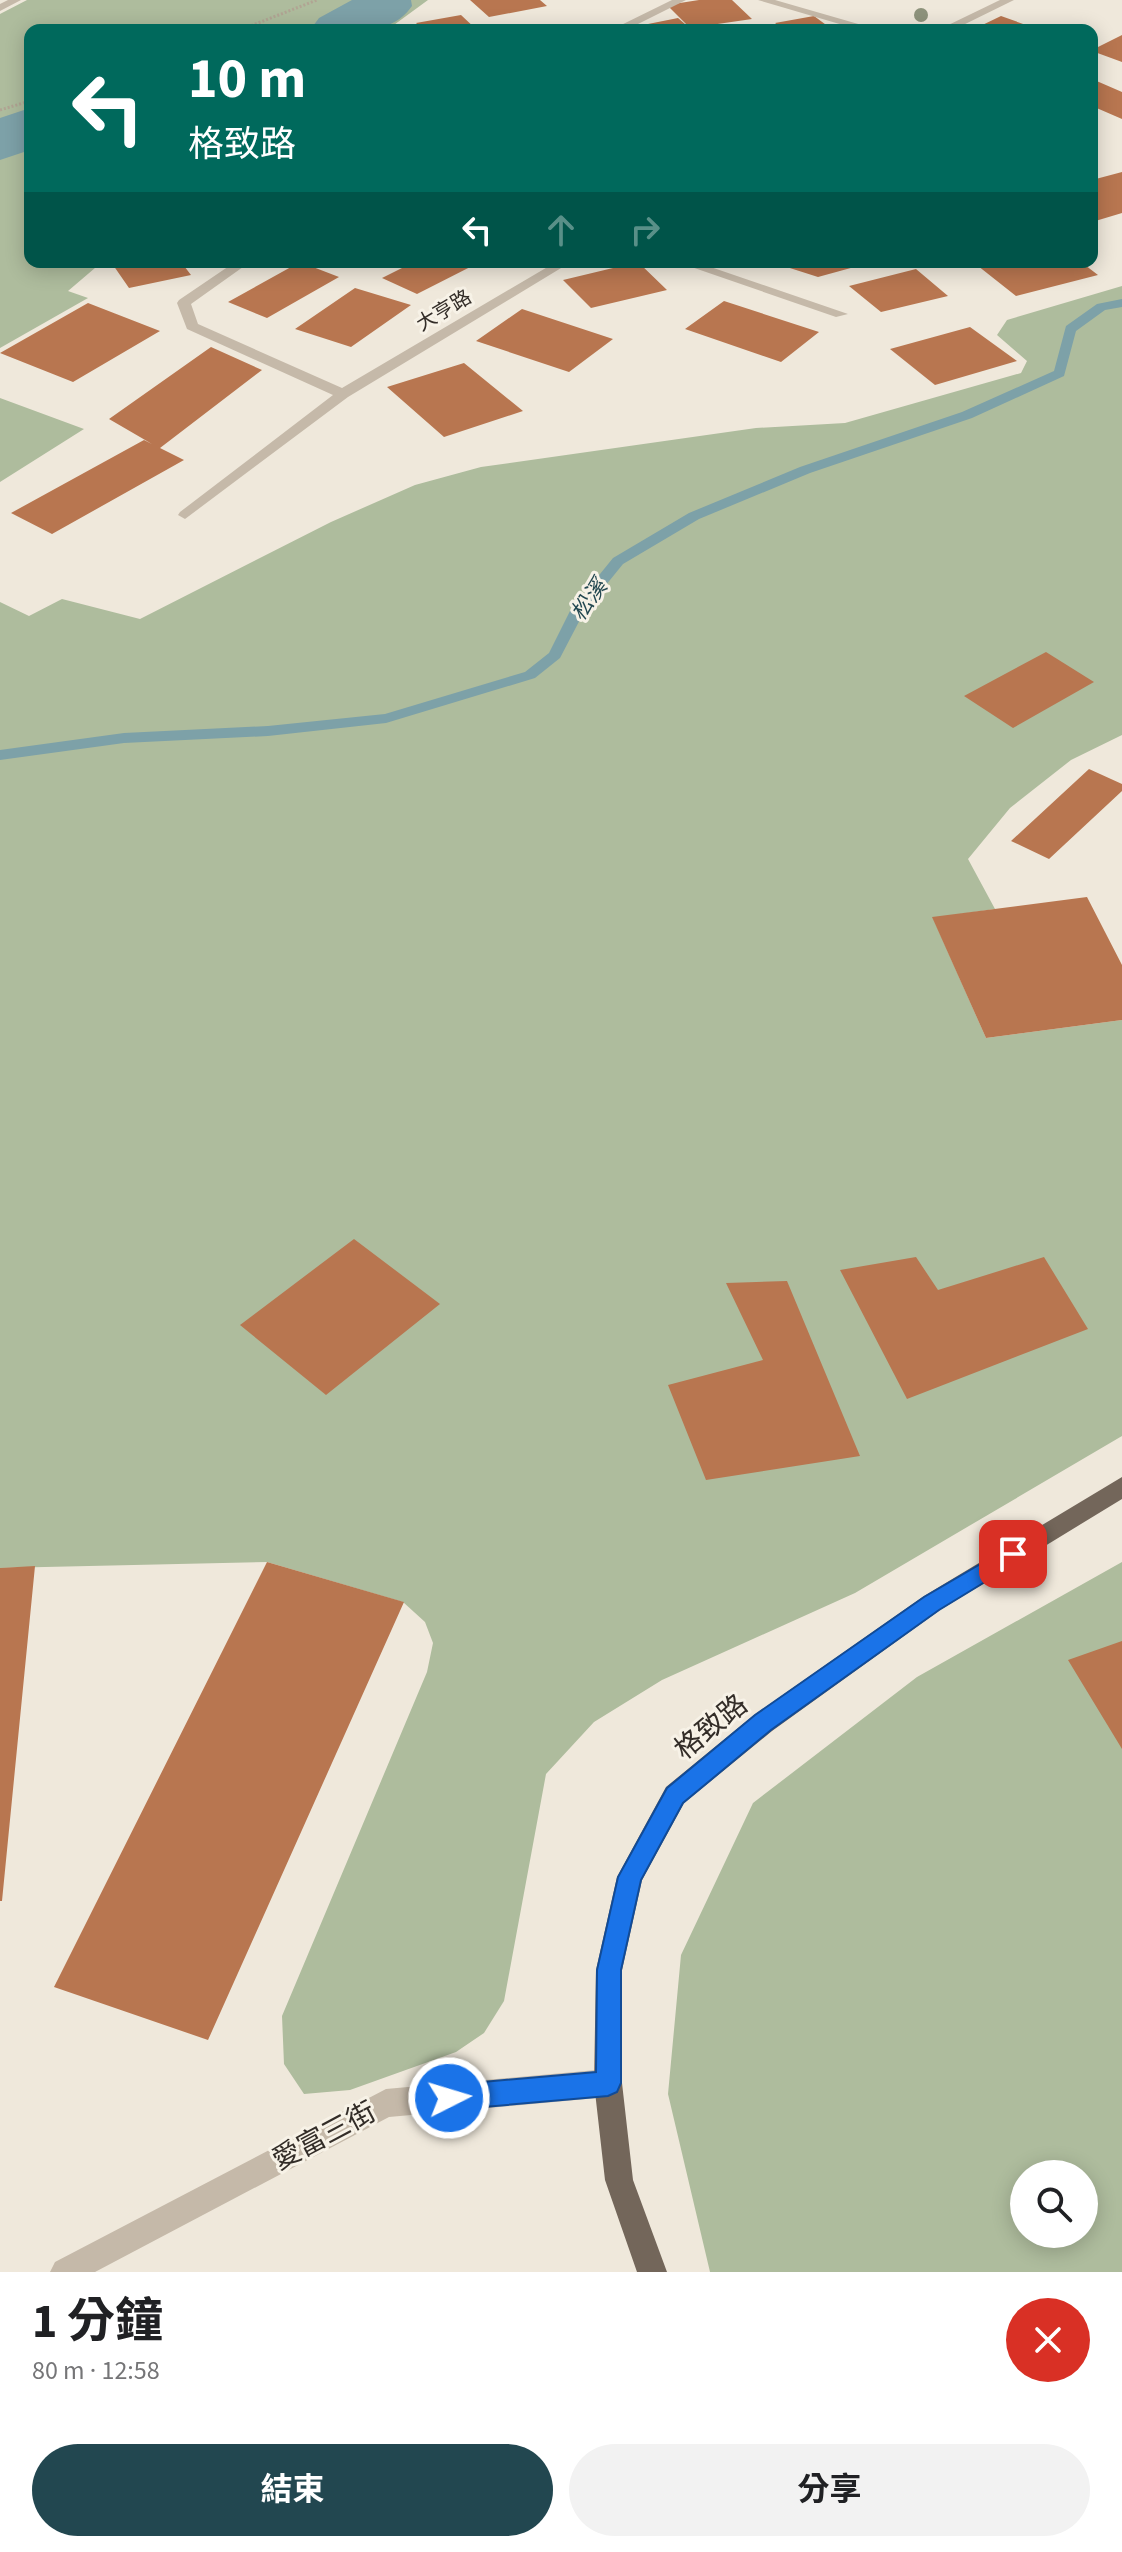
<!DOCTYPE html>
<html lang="zh-TW">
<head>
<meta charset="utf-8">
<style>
  :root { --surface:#fff; --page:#f2f2f2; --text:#202124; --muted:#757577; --accent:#224750 }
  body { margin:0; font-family:"Source Sans 3","Noto Sans TC",sans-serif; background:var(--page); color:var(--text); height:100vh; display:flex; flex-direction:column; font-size:30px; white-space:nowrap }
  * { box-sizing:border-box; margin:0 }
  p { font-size:26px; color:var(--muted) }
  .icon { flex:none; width:44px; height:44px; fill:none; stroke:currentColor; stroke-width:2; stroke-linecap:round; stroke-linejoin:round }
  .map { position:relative; height:2272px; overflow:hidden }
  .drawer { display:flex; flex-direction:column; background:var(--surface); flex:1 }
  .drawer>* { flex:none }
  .guide { position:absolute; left:24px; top:24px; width:1074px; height:244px; border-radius:16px; box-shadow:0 4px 20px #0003; background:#00695c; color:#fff; overflow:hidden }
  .fabs { position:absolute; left:1010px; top:2160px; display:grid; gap:16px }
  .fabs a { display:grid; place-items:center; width:88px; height:88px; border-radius:50%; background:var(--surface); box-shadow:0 4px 20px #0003; font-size:40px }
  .pin { position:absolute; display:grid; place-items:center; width:68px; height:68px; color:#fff; margin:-34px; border-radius:16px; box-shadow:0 4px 12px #0006 }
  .me { position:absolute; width:88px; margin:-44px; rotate:85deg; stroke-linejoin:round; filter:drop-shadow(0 0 6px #0008) }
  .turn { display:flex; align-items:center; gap:28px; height:168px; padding:0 32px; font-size:36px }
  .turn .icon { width:104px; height:104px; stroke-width:2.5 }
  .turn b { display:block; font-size:56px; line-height:68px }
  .lanes { display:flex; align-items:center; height:76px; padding:0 32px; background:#0003; justify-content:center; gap:40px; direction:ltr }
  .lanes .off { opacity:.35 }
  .round { display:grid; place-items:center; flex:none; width:84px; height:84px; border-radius:42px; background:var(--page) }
  .head { display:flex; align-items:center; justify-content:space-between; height:136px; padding:0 32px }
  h1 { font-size:48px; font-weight:700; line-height:60px }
  .action { display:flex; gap:16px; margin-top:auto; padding:16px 32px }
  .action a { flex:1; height:92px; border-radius:48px; background:var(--accent); color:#fff; font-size:32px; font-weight:700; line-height:92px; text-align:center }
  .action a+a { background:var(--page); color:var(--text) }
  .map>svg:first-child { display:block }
  .green { fill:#aebc9d; fill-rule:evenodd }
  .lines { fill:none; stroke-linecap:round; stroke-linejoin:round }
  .stream { fill:#7da1a8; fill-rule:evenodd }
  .river { fill:#7da1a8; fill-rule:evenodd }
  .building { fill:#b87650 }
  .path { stroke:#b1a493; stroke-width:3; stroke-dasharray:2 2; stroke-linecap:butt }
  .minor { fill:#c5b9a9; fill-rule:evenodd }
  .major { fill:#73665a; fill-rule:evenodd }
  .tree { fill:#8e937c }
  .route { fill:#1a73e8; stroke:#114b97; stroke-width:2 }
  .labels { text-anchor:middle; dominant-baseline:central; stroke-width:6; stroke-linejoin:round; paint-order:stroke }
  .far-street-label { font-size:20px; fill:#332d28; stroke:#f7f2e7 }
  .far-water-label { font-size:22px; font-style:italic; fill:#224750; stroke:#f7f2e7 }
  .near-street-label { font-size:28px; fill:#332d28; stroke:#f7f2e7 }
</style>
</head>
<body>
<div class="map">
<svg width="1122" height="2272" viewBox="0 0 1122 2272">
  <rect width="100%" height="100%" fill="#efe8db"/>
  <path class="green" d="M27,0h401l-41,30h-357v232h72l-34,29 20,7 -88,50v-334z
    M1122,286v449l-51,25 -61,48 -42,51 27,50 -62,9 53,120 136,-18v416l-267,157 -193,87 -68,42 -48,52 -42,227 -20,32 -28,19 -106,38 -46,4 -20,-30 -2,-48 145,-344 6,-29 -8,-21 -22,-20 -136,-40 -267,6v-966l29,14 33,-17 78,20 191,-97 84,-37 66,-18 275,-39 89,-5 176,-50 6,-12 -30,-26 10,-15z
    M0,398l84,31 -84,53z
    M1122,1562v710h-412l-42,-178 13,-139 72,-152 164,-126zM1024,2174h60v60h-60z"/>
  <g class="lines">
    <path class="stream" d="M1122,299v8l-17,3 -29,21 -12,45 -92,42 -162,55 -111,46 -76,45 -39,48 -24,46 -25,20 -149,45 -118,13 -144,7 -124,17v-10l124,-17 144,-7 117,-12 140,-42 24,-19 21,-42 43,-53 76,-45 111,-46 162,-55 92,-41 12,-45 31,-22z"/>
    <path class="river" d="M352,0h59l1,6c-23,33 -66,24 -102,24l9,-12z
      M30,108v42l-30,10v-42z"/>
  </g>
  <path class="building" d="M470,0h70l7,6 -58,11z
    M699,0h33l20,19 -62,9 -23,-23z
    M461,15l16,15h-54l-7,-7z
    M814,16l19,14h-49l-9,-7z
    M1001,16l39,14h-68z
    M678,18l14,12h-37l-7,-6z
    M1122,35v27l-30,-11v-1z
    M1092,79l30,13v27l-30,-13z
    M1122,172v41l-30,9v-42z
    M111,262h70l10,13 -62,13z
    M300,262l39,15 -72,41 -39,-16z
    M414,262h66l-63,32 -35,-16z
    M638,262l29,28 -76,18 -28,-28z
    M771,262h98v1l-51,14z
    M973,262h108l17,13 -82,21z
    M916,269l32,27 -67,16 -32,-26z
    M355,288l56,17 -60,42 -56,-18z
    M724,301l95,31 -38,30 -96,-33z
    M88,303l72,28 -87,51 -73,-29z
    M522,309l91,30 -44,33 -93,-31z
    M970,327l47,34 -82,24 -45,-36z
    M211,347l51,23 -102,78 24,12 -132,74 -41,-21 133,-73 8,4 -43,-25z
    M464,363l59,48 -79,26 -57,-50z
    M1046,652l48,30 -81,46 -49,-32z
    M1089,769l33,15v7l-73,68 -38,-18z
    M1087,897l35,68v55l-136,18 -54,-121z
    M354,1239l86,65 -114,91 -86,-70z
    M916,1257l22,33 106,-33 44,72 -181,70 -67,-129z
    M787,1281l73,175 -154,24 -38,-95 95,-25 -37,-77z
    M267,1562l137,40 -196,438 -154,-53z
    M35,1566l-33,335h-2v-333z
    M1122,1641v108l-54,-89z"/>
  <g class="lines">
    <path class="path" d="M240,30l77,-30
      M0,110l30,-9"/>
    <path class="minor" d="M8,0h13l-21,11v-7z
      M672,0h14l-60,30h-15z
      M758,0h17l104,30h-19z
      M1000,0h14l-61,30h-15z
      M235,262h15l-59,42 7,20 144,64 214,-126h15l-223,135 -163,122 -7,-4 2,-3 153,-117 -146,-66 -10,-26 2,-3z
      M677,262h19l152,52 -12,3z
      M608,2069l10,4 4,10 -4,10 -10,4 -219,20 -294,155h-45l5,-10 331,-173z"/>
    <path class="major" d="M1122,1477v22l-182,111 -168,121 -88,72 -42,77 -20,90v113l11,97 34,92h-30l-32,-92 -11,-97 2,-113 21,-93 49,-90 88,-72 170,-119z"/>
  </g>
  <circle class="tree" cx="921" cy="15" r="7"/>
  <path class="route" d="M1013,1545l8,2 3,7 -3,6 -82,50 -168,120 -88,73 -42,77 -20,90v113l-4,9 -9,4 -159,14 -9,-3 -3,-9 3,-9 9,-4 147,-13 1,-102 21,-93 49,-89 88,-73 169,-118z"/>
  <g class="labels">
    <g class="far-street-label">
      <text transform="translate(444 311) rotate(-31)">大亨路</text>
    </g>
    <g class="far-water-label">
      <text transform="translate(589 600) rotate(-54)">松溪</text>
    </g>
    <g class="near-street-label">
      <text transform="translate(711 1727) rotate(-39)">格致路</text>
      <text transform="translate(324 2136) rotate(-28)">愛富三街</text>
    </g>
  </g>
</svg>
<div class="fabs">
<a><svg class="icon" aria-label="search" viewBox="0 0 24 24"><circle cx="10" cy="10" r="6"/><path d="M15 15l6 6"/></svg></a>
</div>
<div class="pin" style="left:1013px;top:1554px;background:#d93025"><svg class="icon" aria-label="arrive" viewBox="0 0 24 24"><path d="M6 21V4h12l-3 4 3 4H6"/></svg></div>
<svg class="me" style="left:449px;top:2098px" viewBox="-20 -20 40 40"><circle r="17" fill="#1a73e8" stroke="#fff" stroke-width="3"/><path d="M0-11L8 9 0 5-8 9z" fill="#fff"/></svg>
<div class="guide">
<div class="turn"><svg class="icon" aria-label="left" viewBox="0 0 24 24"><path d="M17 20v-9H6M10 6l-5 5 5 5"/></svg><div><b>10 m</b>格致路</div></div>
<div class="lanes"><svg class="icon" aria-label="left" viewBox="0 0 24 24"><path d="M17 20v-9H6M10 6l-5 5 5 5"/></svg><svg class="icon off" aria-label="ahead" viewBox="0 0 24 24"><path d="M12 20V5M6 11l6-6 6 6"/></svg><svg class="icon off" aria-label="right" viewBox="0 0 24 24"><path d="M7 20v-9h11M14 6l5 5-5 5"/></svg></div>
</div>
</div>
<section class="drawer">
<div class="head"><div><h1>1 分鐘</h1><p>80 m · 12:58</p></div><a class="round" style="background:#d93025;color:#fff"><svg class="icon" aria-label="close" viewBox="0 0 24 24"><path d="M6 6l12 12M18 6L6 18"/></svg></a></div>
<div class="action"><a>結束</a><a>分享</a></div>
</section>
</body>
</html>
